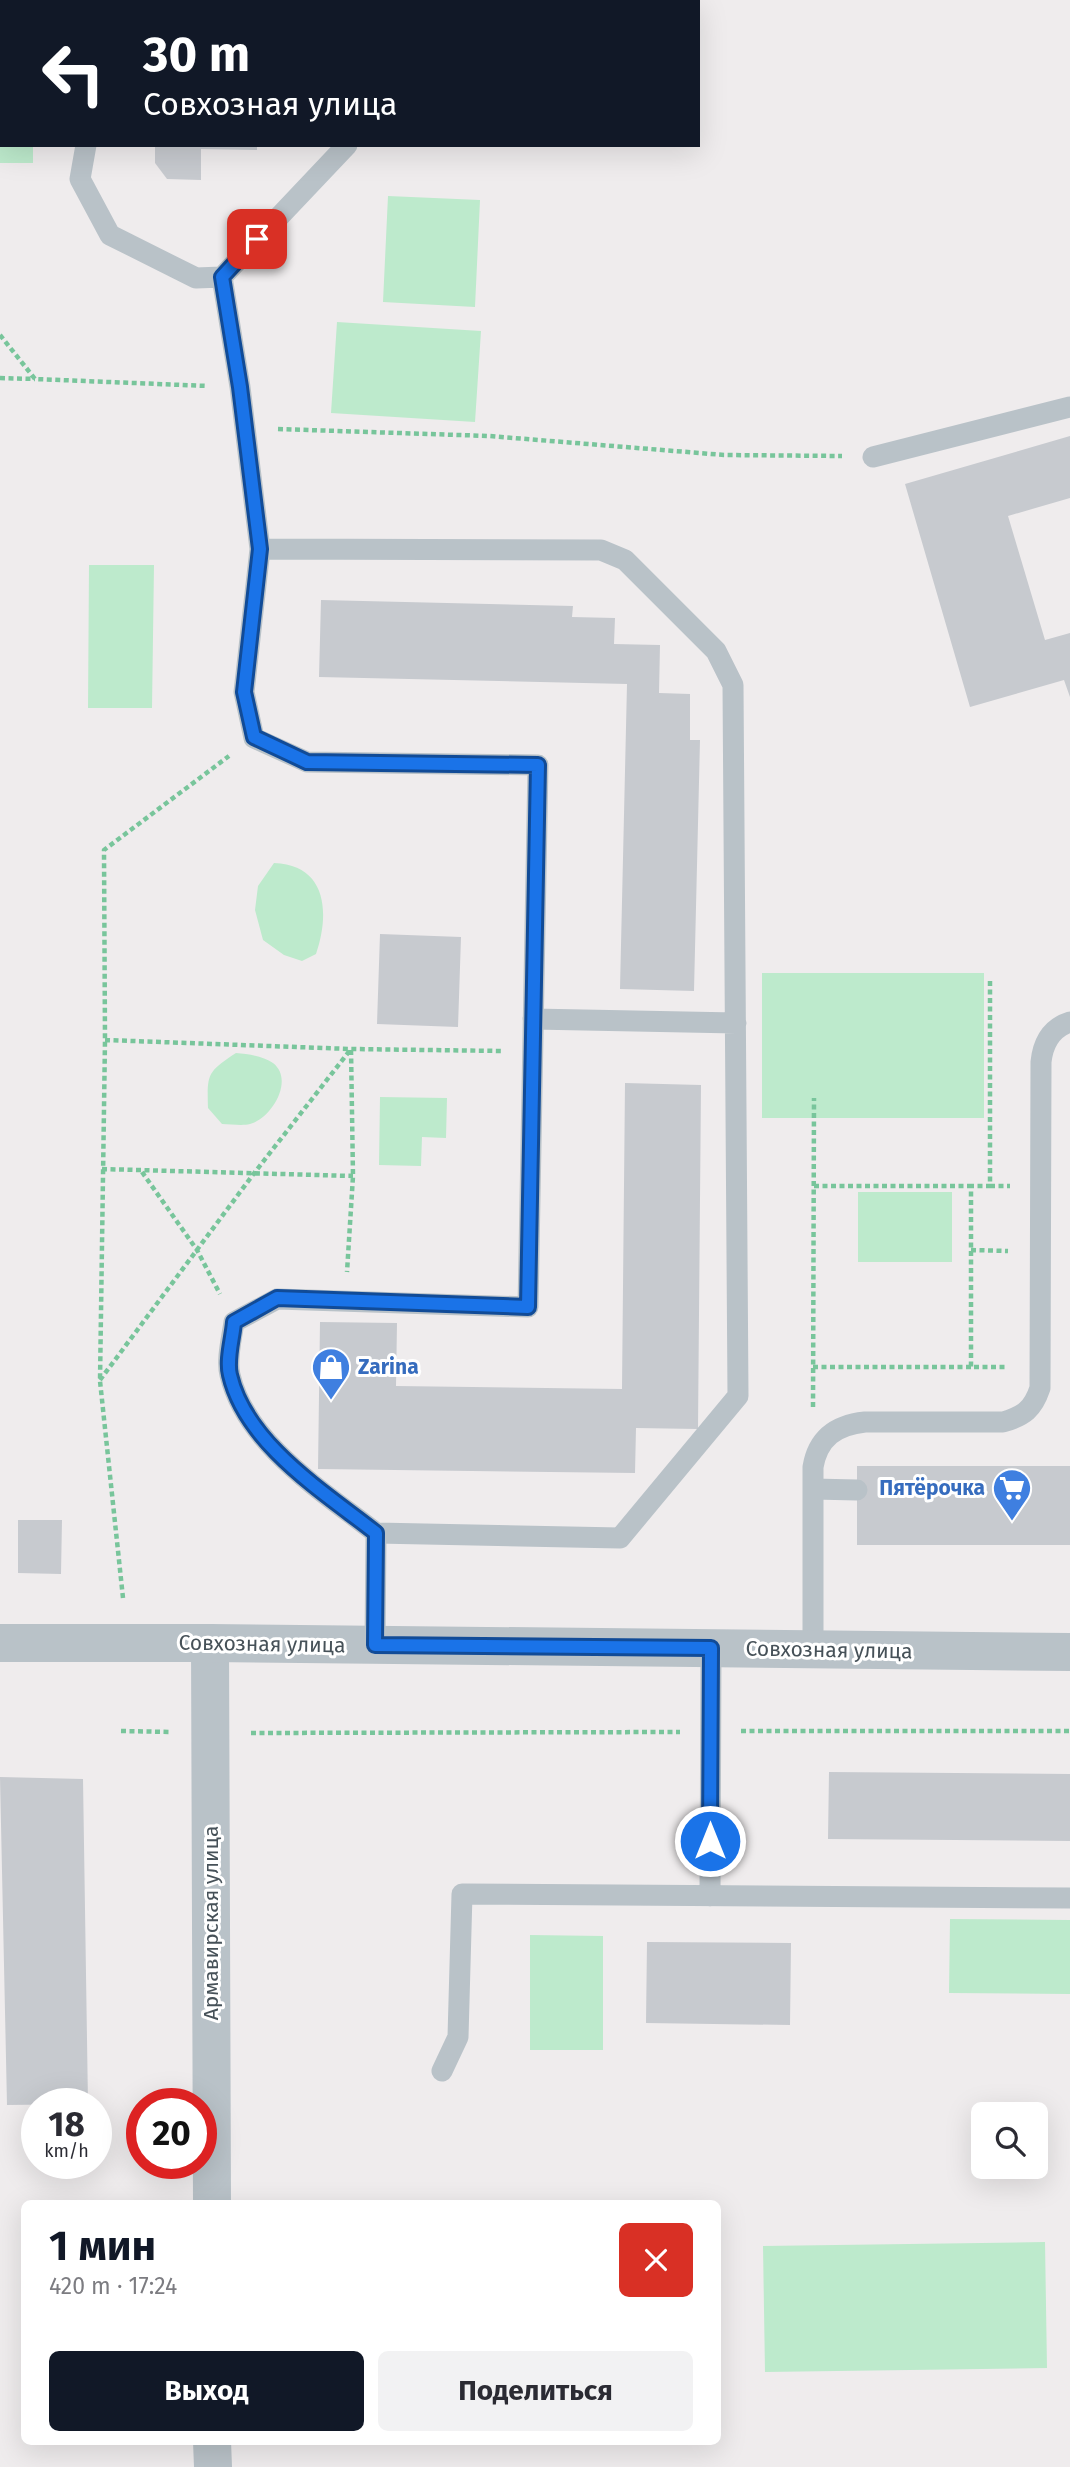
<!DOCTYPE html>
<html lang="ru">
<head>
<meta charset="utf-8">
<style>
  :root { --surface:#fff; --page:#f2f2f3; --text:#2b2b33; --muted:#7c7c81; --accent:#111827 }
  body { margin:0; font-family:"Fira Sans",sans-serif; background:var(--page); color:var(--text); height:100vh; display:flex; flex-direction:column; font-size:26px; white-space:nowrap }
  * { box-sizing:border-box; margin:0 }
  p { font-size:23px; color:var(--muted) }
  .icon { flex:none; width:38px; height:38px; fill:none; stroke:currentColor; stroke-width:2; stroke-linecap:round; stroke-linejoin:round }
  .map { position:relative; flex:1; overflow:hidden }
  .details { position:absolute; left:21px; top:2200px; width:700px; height:245px; display:flex; flex-direction:column; background:var(--surface); border-radius:10px; box-shadow:0 7px 28px #0002 }
  .details>* { flex:none }
  .guide { position:absolute; left:0px; top:0px; width:700px; height:147px; box-shadow:0 7px 28px #0002; background:#111827; color:#fff; overflow:hidden }
  .buttons { position:absolute; left:971px; top:2102px; display:grid; gap:14px }
  .buttons a { display:grid; place-items:center; width:77px; height:77px; border-radius:10px; background:var(--surface); box-shadow:0 7px 28px #0002; font-size:35px }
  .speed { position:absolute; left:21px; top:2088px; display:flex; gap:14px; font-size:35px; font-weight:700; text-align:center }
  .speed>* { display:grid; place-content:center; width:91px; height:91px; border-radius:50%; background:var(--surface); box-shadow:0 7px 28px #0002; line-height:1 }
  .speed small { font-size:18px; font-weight:400 }
  .speed .limit { border:10px solid #d22; background:#fff; color:#111 }
  .pin { position:absolute; display:grid; place-items:center; width:60px; height:60px; color:#fff; margin:-30px; border-radius:14px; box-shadow:0 4px 10px #0006 }
  .me { position:absolute; width:77px; margin:-38px; rotate:0deg; stroke-linejoin:round; filter:drop-shadow(0 0 5px #0008) }
  .turn { display:flex; align-items:center; gap:24px; height:147px; padding:0 28px; font-size:32px }
  .turn .icon { width:91px; height:91px; stroke-width:2.5 }
  .turn b { display:block; font-size:49px; line-height:60px }
  .round { display:grid; place-items:center; flex:none; width:74px; height:74px; border-radius:10px; background:var(--page) }
  .summary { display:flex; align-items:center; justify-content:space-between; height:119px; padding:0 28px }
  h1 { font-size:42px; font-weight:700; line-height:52px; color:var(--accent) }
  .button { display:flex; gap:14px; margin-top:auto; padding:14px 28px }
  .button a { flex:1; height:80px; border-radius:10px; background:var(--accent); color:#fff; font-size:28px; font-weight:700; line-height:80px; text-align:center }
  .button a+a { background:var(--page); color:var(--text) }
  .map>svg:first-child { display:block }
  .green { fill:#bdeacc }
  .building { fill:#c7cacf }
  .lines { fill:none; stroke-linecap:round; stroke-linejoin:round }
  .path { stroke:#78c59b; stroke-width:4.5; stroke-dasharray:5 3.5; stroke-linecap:butt }
  .service { stroke:#b9c2c8; stroke-width:21 }
  .minor { stroke:#b9c2c8; stroke-width:38 }
  .tertiary { stroke:#b9c2c8; stroke-width:38 }
  .route-casing { stroke:#114b97; stroke-width:18 }
  .route { stroke:#1a73e8; stroke-width:12 }
  .labels { text-anchor:middle; dominant-baseline:central; stroke-width:6; stroke-linejoin:round; paint-order:stroke }
  .shop-label { font-size:21px; font-weight:bold; fill:#366cbe; stroke:#fff; text-anchor:start }
  .street-label { font-size:21px; fill:#465158; stroke:#fff }
</style>
</head>
<body>
<div class="map">
<svg width="1070" height="2467" viewBox="0 0 1070 2467">
  <rect width="100%" height="100%" fill="#efeced"/>
  <path class="green" d="M0,86l2,59h31v18h-33z
    M388,196l92,4 -5,107 -92,-5z
    M337,322l144,9 -6,91 -144,-9z
    M89,565h65l-2,143h-64z
    M274,863c53,2 56,50 42,91l-14,7 -18,-6 -21,-15 -8,-30 3,-24z
    M762,973h222v145h-222z
    M236,1053c12,1 27,3 37,10 22,17 -2,56 -23,61 -8,2 -19,0 -28,0l-14,-16c-1,-34 -1,-36 28,-55z
    M380,1097l67,1 -1,40 -24,-1 -1,29 -42,-1z
    M858,1192h94v70h-94z
    M950,1919l120,1v74l-121,-1z
    M530,1935l73,1v114h-73z
    M1045,2242l2,126 -282,4 -2,-126z"/>
  <path class="building" d="M155,145h102v5l-56,-1v31l-34,-1 -12,-16z
    M1070,436v62l-62,18 37,124 25,-7v64l-6,-17 -94,27 -65,-223z
    M321,600l252,6 -1,11 43,1 -1,26 46,1 -1,48 31,1v46h10l-6,251 -74,-2 7,-305 -308,-7z
    M380,934l81,3 -3,90 -81,-3z
    M625,1083l76,2 -3,344 -62,-1 -1,45 -317,-4 2,-147 77,1 -1,63 226,3z
    M857,1466h213v79h-213z
    M18,1520h44l-1,54 -43,-1z
    M829,1772l241,2v67l-242,-2z
    M0,1777l83,2 5,325 -81,1z
    M647,1942l144,1 -1,82 -144,-2z"/>
  <g class="lines">
    <path class="path" d="M0,335l35,44 173,7
      M0,378l35,1
      M278,429l211,7 235,19 118,1
      M990,981v205h-19v181h37
      M105,1040l246,9 153,2
      M102,1169l251,7
      M142,1172l55,78 23,44
      M814,1186h157
      M990,1186h20
      M971,1250l37,1
      M813,1367h158
      M100,1380l155,-208 96,-123 2,127 -6,96
      M813,1407l1,-309
      M123,1598l-23,-217 5,-341 -1,-190 125,-94
      M121,1731l51,1
      M741,1731h329
      M251,1733l429,-1"/>
    <path class="service" d="M115,2v-2
      M355,2l1,-2
      M86,145l-6,34 30,56 86,43 26,-1 125,-132
      M222,277l18,110 20,162
      M873,457l197,-50
      M533,1019l203,4
      M813,1489l44,1
      M375,1645l1,-112c-52,-41 -130,-89 -146,-158 -4,-15 2,-38 4,-53l43,-23 251,8 10,-542 -231,-3 -53,-24 -10,-46 16,-143 341,1 24,10 91,91 17,34 5,711 -118,142 -244,-5
      M813,1649v-182c5,-29 23,-42 52,-45h138c21,-6 30,-13 37,-34l1,-326c2,-19 10,-34 29,-40
      M710,1896l1,-248
      M442,2071l16,-34 4,-143 608,4"/>
    <path class="minor" d="M210,1643l2,560
      M212,2441l1,26"/>
    <path class="tertiary" d="M0,1643h210l860,9"/>
  </g>
  <g class="lines">
    <g class="route-casing">
      <path id="route" d="M257,239l-35,38 18,110 20,162 -16,143 10,45 53,25 231,3 -10,542 -251,-9 -43,24c-1,15 -8,38 -4,53 16,69 94,117 146,158l-1,112 336,3 -1,193"/>
    </g>
    <use href="#route" class="route"/>
  </g>
  <defs>
    <g id="shop-pin" transform="scale(2.0125)"><path d="M0 17L-7.5 6A9.5 9.5 0 1 1 7.5 6Z" fill="#3f7fe0" stroke="#fff"/><path d="M-5-2.5h2.3a2.7 3.5 0 0 1 5.4 0H5L5.5 6h-11ZM-1.5-2.5h3a1.5 2.3 0 0 0-3 0Z" fill="#fff"/></g>
    <g id="supermarket-pin" transform="scale(2.0125)"><path d="M0 17L-7.5 6A9.5 9.5 0 1 1 7.5 6Z" fill="#3f7fe0" stroke="#fff"/><path d="M-6-5.5h2.5l.6 2H6L4.5 2H-2.5L-4.4-4H-6ZM-1.5 3.2a1.3 1.3 0 1 0 .1 0ZM3 3.2a1.3 1.3 0 1 0 .1 0Z" fill="#fff"/></g>
  </defs>
  <g fill-rule="evenodd">
    <use href="#shop-pin" x="331" y="1367"/>
    <use href="#supermarket-pin" x="1012" y="1488"/>
  </g>
  <g class="labels">
    <g class="shop-label">
      <text x="358" y="1367">Zarina</text>
      <text x="985" y="1488" text-anchor="end">Пятёрочка</text>
    </g>
    <g class="street-label">
      <text transform="translate(262 1644) rotate(1)">Совхозная улица</text>
      <text transform="translate(829 1650) rotate(1)">Совхозная улица</text>
      <text transform="translate(211 1923) rotate(-90)">Армавирская улица</text>
    </g>
  </g>
</svg>
<div class="buttons">
<a><svg class="icon" aria-label="search" viewBox="0 0 24 24"><circle cx="10" cy="10" r="6"/><path d="M15 15l6 6"/></svg></a>
</div>
<div class="speed"><div>18<small>km/h</small></div><div class="limit">20</div></div>
<div class="pin" style="left:257px;top:239px;background:#d93025"><svg class="icon" aria-label="arrive" viewBox="0 0 24 24"><path d="M6 21V4h12l-3 4 3 4H6"/></svg></div>
<svg class="me" style="left:710px;top:1841px" viewBox="-20 -20 40 40"><circle r="17" fill="#1a73e8" stroke="#fff" stroke-width="3"/><path d="M0-11L8 9 0 5-8 9z" fill="#fff"/></svg>
<div class="guide">
<div class="turn"><svg class="icon" aria-label="left" viewBox="0 0 24 24"><path d="M17 20v-9H6M10 6l-5 5 5 5"/></svg><div><b>30 m</b>Совхозная улица</div></div>
</div>
<section class="details">
<div class="summary"><div><h1>1 мин</h1><p>420 m · 17:24</p></div><a class="round" style="background:#d93025;color:#fff"><svg class="icon" aria-label="close" viewBox="0 0 24 24"><path d="M6 6l12 12M18 6L6 18"/></svg></a></div>
<div class="button"><a>Выход</a><a>Поделиться</a></div>
</section>
</div>
</body>
</html>
